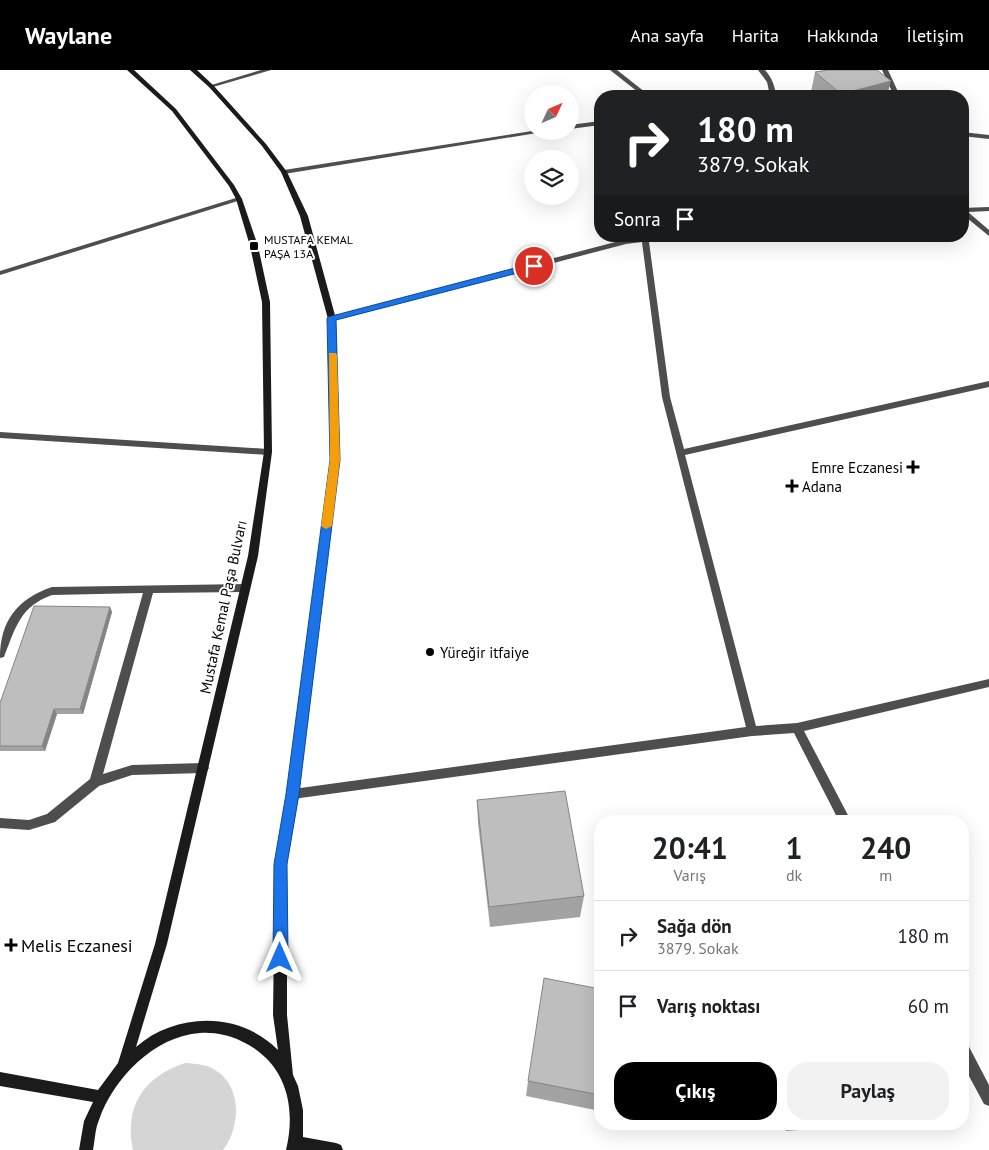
<!DOCTYPE html>
<html lang="tr">
<head>
<meta charset="utf-8">
<style>
  :root { --surface:#fff; --page:#f2f2f2; --text:#202124; --muted:#757577; --line:#e0e0e0; --accent:#000 }
  body { margin:0; font-family:"PT Sans",sans-serif; background:var(--page); color:var(--text); height:100vh; display:flex; flex-direction:column; font-size:19px; white-space:nowrap }
  * { box-sizing:border-box; margin:0 }
  p { font-size:16px; color:var(--muted) }
  .icon { flex:none; width:28px; height:28px; fill:none; stroke:currentColor; stroke-width:2; stroke-linecap:round; stroke-linejoin:round }
  .map { position:relative; flex:1; overflow:hidden }
  .sheet { position:absolute; left:594px; top:745px; width:375px; height:315px; display:flex; flex-direction:column; background:var(--surface); border-radius:20px; box-shadow:0 5px 20px #0002 }
  .sheet>* { flex:none }
  .top-card { position:absolute; left:594px; top:20px; width:375px; height:152px; border-radius:20px; box-shadow:0 5px 20px #0002; background:#202124; color:#fff; overflow:hidden }
  .needle { width:32px; rotate:46deg }
  .tools { position:absolute; left:524px; top:15px; display:grid; gap:10px }
  .tools a { display:grid; place-items:center; width:55px; height:55px; border-radius:50%; background:var(--surface); box-shadow:0 5px 20px #0002; font-size:25px }
  .pin { position:absolute; display:grid; place-items:center; width:42px; height:42px; color:#fff; margin:-21px; border:2px solid #fff; border-radius:50%; box-shadow:0 1px 5px #0007 }
  .me { position:absolute; width:55px; margin:-28px; rotate:0deg; stroke-linejoin:round; filter:drop-shadow(0 0 4px #0008) }
  .turn { display:flex; align-items:center; gap:18px; height:105px; padding:0 20px; font-size:22px }
  .turn .icon { width:65px; height:65px; stroke-width:2.5 }
  .turn b { display:block; font-size:35px; line-height:42px }
  .then { display:flex; align-items:center; height:48px; padding:0 20px; background:#0003; gap:10px; font-size:19px }
  .eta { display:flex; justify-content:space-evenly; align-items:center; height:85px; text-align:center }
  .eta b { font-size:30px; font-weight:800; line-height:35px }
  .primary-button { display:flex; gap:10px; margin-top:auto; padding:10px 20px }
  .primary-button a { flex:1; height:58px; border-radius:20px; background:var(--accent); color:#fff; font-size:20px; font-weight:800; line-height:58px; text-align:center }
  .primary-button a+a { background:var(--page); color:var(--text) }
  ul { padding:0; list-style:none }
  li { display:flex; align-items:center; gap:15px; height:70px; padding:0 20px; border-top:1px solid var(--line) }
  li div { flex:1 }
  li b { display:block; font-size:19px }
  li em { font-style:normal }
  header { display:flex; align-items:center; gap:30px; box-sizing:border-box; height:70px; padding:0 25px; background:var(--accent); color:#fff }
  header strong { font-size:24px }
  nav { display:flex; gap:28px; margin-inline-start:auto; font-size:18px }
  .map>svg:first-child { display:block }
  .green { fill:#d5d5d5 }
  .lines { fill:none; stroke-linecap:round; stroke-linejoin:round }
  .service { fill:#4e4e4e; fill-rule:evenodd }
  .minor { fill:#4e4e4e; fill-rule:evenodd }
  .tertiary { fill:#4e4e4e; fill-rule:evenodd }
  .secondary { fill:#1b1b1b; fill-rule:evenodd }
  .wall { fill:#a3a3a3 }
  .shaded-wall { fill:#858585 }
  .building { fill:#bebebe; stroke:#858585 }
  .route { fill:#1a73e8; stroke:#114b97 }
  .slow { fill:#f59e0b }
  .poi-dot { fill:#000; stroke:#fff; stroke-width:2 }
  .labels { text-anchor:middle; dominant-baseline:central; stroke-width:4; stroke-linejoin:round; paint-order:stroke }
  .far-poi-label { font-size:12px; fill:#000; stroke:#fff; text-anchor:start }
  .poi-label { font-size:15px; fill:#000; stroke:#fff; text-anchor:start }
  .street-label { font-size:15px; fill:#000; stroke:#fff }
  .near-poi-label { font-size:18px; fill:#000; stroke:#fff; text-anchor:start }
</style>
</head>
<body>
<header>
<strong>Waylane</strong>
<nav><a>Ana sayfa</a><a>Harita</a><a>Hakkında</a><a>İletişim</a></nav>
</header>
<div class="map">
<svg width="989" height="1080" viewBox="0 0 989 1080">
  <rect width="100%" height="100%" fill="#fff"/>
  <path class="green" d="M185,993c11,1 21,1 30,7 27,16 26,57 8,80h-90c-9,-43 10,-73 52,-87z"/>
  <g class="lines">
    <path class="service" d="M245,514l5,4 -5,4 -92,1 -50,181 29,-9 71,-2 4,2 2,3 -2,3 -4,2 -71,2 -33,11 -44,36 -26,8 -29,-2v-10l29,2 18,-6 43,-35 53,-186 -91,2c-31,11 -36,31 -47,59l-1,3 -4,1c0,-37 17,-59 52,-71z"/>
    <path class="minor" d="M261,0h10l-58,17 -5,-1z
      M758,0h7c7,8 10,16 11,26h-6l-3,-14z
      M882,0h6l12,26h-6z
      M600,51v4l-30,4v-4z
      M532,61h17l-265,43 -3,-2 3,-2z
      M239,127l3,2 -1,1 -241,75v-4z
      M989,137v4l-21,1 21,18v6l-27,-22v-6z
      M641,166h44l-3,2 -33,4 21,155 14,52 305,-68v6l-304,68 71,271 41,-3 192,-44v8l-185,44 47,90h-12l-45,-88 -42,3 -459,63 -4,-1 -2,-4 2,-4 4,-1 453,-62 -84,-330 -20,-155 -16,2 -294,77 -4,-2 1,-2 294,-77 19,-2z
      M0,362l268,17 4,3 -4,3 -268,-17z
      M962,972l5,1 22,42v21l-5,-2 -22,-41z"/>
    <path class="tertiary" d="M610,0h7l33,26h-7z
      M962,62l27,3v4l-27,-3z"/>
    <path class="secondary" d="M127,0h7l42,39 58,76 8,14 16,47 12,56 2,150 -14,104 -91,388 -31,103c40,-35 104,-36 142,3l-5,-35 2,-151 12,-70 44,-334 -3,-141 -28,-103 -19,-44 -19,-26 -53,-59 -19,-17h7l16,15 53,59 21,28 21,44 28,103 3,141 -40,334 -12,70v151l6,60 5,11 5,24v27l33,6 5,2 2,5h-57c11,-45 -1,-89 -45,-109 -12,-6 -27,-9 -41,-8 -46,3 -87,46 -101,87 -4,9 -4,20 -6,30h-14l5,-29 9,-19 -93,-16v-14l98,18 20,-27 37,-119 93,-388 16,-104 -2,-150 -12,-56 -14,-47 -7,-13 -57,-75z"/>
  </g>
  <path class="wall" d="M815,2l72,24h-71l-5,-4z
    M110,537l2,5 -29,102h-26l-12,37h-45v-48z
    M477,730l107,96 -4,21 -90,10 -12,-104z
    M600,919v122l-74,-15 2,-15z
    M784,1054h92l-90,7z"/>
  <path class="shaded-wall" d="M891,11l-4,15h-46v-2z
    M110,537l2,5 -29,102 -3,-5z
    M54,639l3,5 -12,37 -3,-5z"/>
  <path class="building" d="M828,0h49l14,11 -50,13 -26,-22z
    M34,536l76,1 -30,102h-26l-12,37h-42v-43z
    M565,721l19,105 -95,11 -12,-107z
    M544,908l56,11v106l-72,-14z"/>
  <path class="route" d="M534,193l5,3 -2,2 -201,52 4,140 -41,334 -12,70 1,94 -2,5 -6,2 -5,-2 -2,-5 1,-94 12,-70 44,-334 -3,-141 1,-2z"/>
  <path class="slow" d="M329,283h7l1,2 3,105 -8,66 -6,3 -5,-3 9,-66z"/>
  <g class="poi-dot">
    <rect x="249" y="171" width="10" height="10" rx="2.5"/>
    <path d="M910.5 389.5h5v5h5v5h-5v5h-5v-5h-5v-5h5z"/>
    <path d="M789.5 408.5h5v5h5v5h-5v5h-5v-5h-5v-5h5z"/>
    <circle cx="430" cy="582" r="5"/>
    <path d="M8.5 867.5h5v5h5v5h-5v5h-5v-5h-5v-5h5z"/>
  </g>
  <g class="labels">
    <g class="far-poi-label">
      <text x="264" y="169">MUSTAFA KEMAL<tspan x="264" dy="14">PAŞA 13A</tspan></text>
    </g>
    <g class="poi-label">
      <text x="903" y="397" text-anchor="end">Emre Eczanesi</text>
      <text x="802" y="416">Adana</text>
      <text x="440" y="582">Yüreğir itfaiye</text>
    </g>
    <g class="street-label">
      <text transform="translate(223 537) rotate(-78)">Mustafa Kemal Paşa Bulvarı</text>
    </g>
    <g class="near-poi-label">
      <text x="21" y="875">Melis Eczanesi</text>
    </g>
  </g>
</svg>
<div class="tools">
<a><svg class="needle" viewBox="-14 -14 28 28"><path d="M0-13l5 13h-10z" fill="#e53935"/><path d="M0 13l5-13h-10z" fill="#757577"/></svg></a>
<a><svg class="icon" aria-label="layers" viewBox="0 0 24 24"><path d="M12 4l9 5-9 5-9-5zM3 14l9 5 9-5"/></svg></a>
</div>
<div class="pin" style="left:534px;top:196px;background:#d93025"><svg class="icon" aria-label="arrive" viewBox="0 0 24 24"><path d="M6 21V4h12l-3 4 3 4H6"/></svg></div>
<svg class="me" style="left:280px;top:888px" viewBox="-20 -20 40 40"><path d="M0-17L14 15 0 8-14 15z" fill="#1a73e8" stroke="#fff" stroke-width="4"/></svg>
<div class="top-card">
<div class="turn"><svg class="icon" aria-label="right" viewBox="0 0 24 24"><path d="M7 20v-9h11M14 6l5 5-5 5"/></svg><div><b>180 m</b>3879. Sokak</div></div>
<div class="then">Sonra<svg class="icon" aria-label="arrive" viewBox="0 0 24 24"><path d="M6 21V4h12l-3 4 3 4H6"/></svg></div>
</div>
<section class="sheet">
<div class="eta">
<div><b>20:41</b><p>Varış</p></div>
<div><b>1</b><p>dk</p></div>
<div><b>240</b><p>m</p></div>
</div>
<ul>
<li><svg class="icon" aria-label="right" viewBox="0 0 24 24"><path d="M7 20v-9h11M14 6l5 5-5 5"/></svg><div><b>Sağa dön</b><p>3879. Sokak</p></div><em>180 m</em></li>
<li><svg class="icon" aria-label="arrive" viewBox="0 0 24 24"><path d="M6 21V4h12l-3 4 3 4H6"/></svg><div><b>Varış noktası</b></div><em>60 m</em></li>
</ul>
<div class="primary-button"><a>Çıkış</a><a>Paylaş</a></div>
</section>
</div>
</body>
</html>
